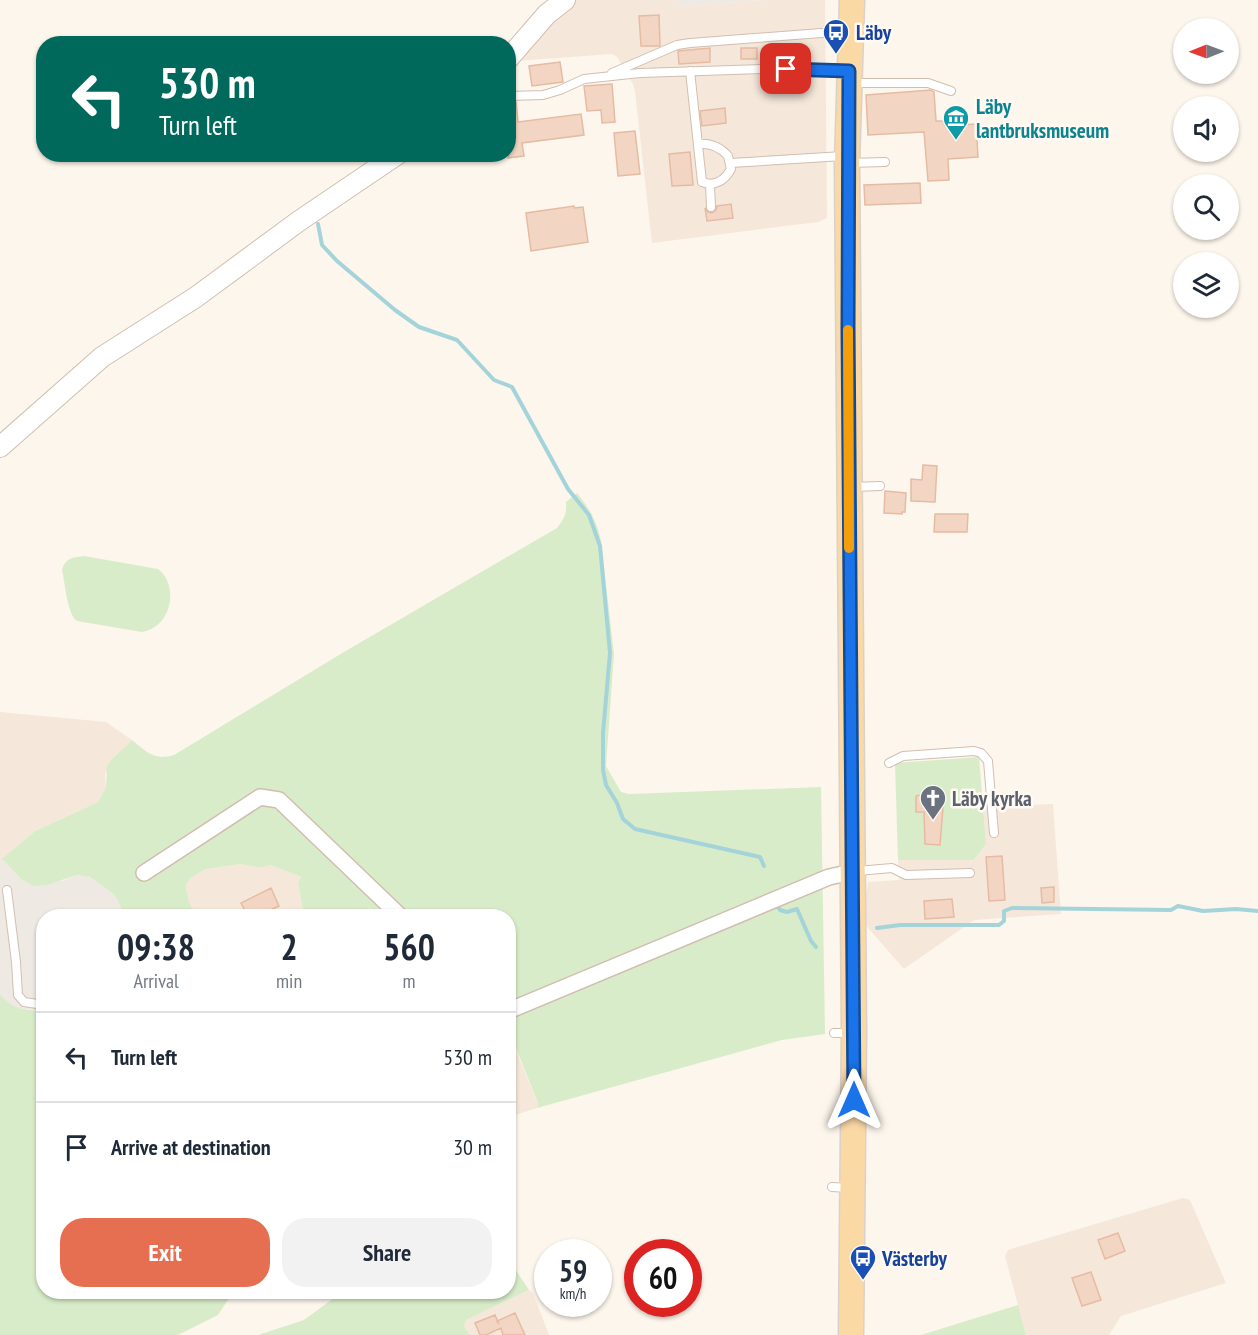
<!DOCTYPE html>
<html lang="en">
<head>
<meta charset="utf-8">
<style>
  :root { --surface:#fff; --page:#f2f2f3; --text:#1f2937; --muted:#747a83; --line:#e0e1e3; --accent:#e76f51 }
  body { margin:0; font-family:"PT Sans Narrow",sans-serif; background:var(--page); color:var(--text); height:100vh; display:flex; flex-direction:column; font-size:22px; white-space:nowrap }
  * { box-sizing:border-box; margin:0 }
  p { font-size:20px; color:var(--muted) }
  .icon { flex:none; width:33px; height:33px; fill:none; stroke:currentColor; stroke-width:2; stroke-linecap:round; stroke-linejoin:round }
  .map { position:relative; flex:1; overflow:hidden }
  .details { position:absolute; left:36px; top:909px; width:480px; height:390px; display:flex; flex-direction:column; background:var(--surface); border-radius:24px; box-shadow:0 2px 4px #0004 }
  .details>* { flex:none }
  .top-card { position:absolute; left:36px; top:36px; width:480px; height:126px; border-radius:24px; box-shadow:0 2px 4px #0004; background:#00695c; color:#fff; overflow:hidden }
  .needle { width:39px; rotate:269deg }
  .fabs { position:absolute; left:1173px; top:18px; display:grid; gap:12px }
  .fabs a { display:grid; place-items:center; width:66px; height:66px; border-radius:50%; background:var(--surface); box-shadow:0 2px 4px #0004; font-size:30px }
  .speed { position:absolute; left:534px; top:1239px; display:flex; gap:12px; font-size:30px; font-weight:700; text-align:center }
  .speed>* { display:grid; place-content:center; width:78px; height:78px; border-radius:50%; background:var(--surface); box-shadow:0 2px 4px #0004; line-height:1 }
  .speed small { font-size:15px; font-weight:400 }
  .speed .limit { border:9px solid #d22; background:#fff; color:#111 }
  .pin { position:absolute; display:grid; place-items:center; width:51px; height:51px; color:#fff; margin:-26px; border-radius:12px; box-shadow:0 3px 9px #0006 }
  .me { position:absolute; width:66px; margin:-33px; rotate:0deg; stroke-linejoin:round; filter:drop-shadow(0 0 4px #0008) }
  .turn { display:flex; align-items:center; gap:21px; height:126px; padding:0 24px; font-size:27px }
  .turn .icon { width:78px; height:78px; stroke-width:2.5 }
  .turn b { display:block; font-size:42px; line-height:51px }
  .eta { display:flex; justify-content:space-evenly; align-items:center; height:102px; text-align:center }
  .eta b { font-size:36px; font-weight:600; line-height:42px }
  .primary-button { display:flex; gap:12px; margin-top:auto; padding:12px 24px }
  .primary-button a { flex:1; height:69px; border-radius:24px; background:var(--accent); color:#fff; font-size:24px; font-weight:600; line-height:69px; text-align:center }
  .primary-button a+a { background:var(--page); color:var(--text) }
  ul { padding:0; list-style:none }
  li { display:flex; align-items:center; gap:18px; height:90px; padding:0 24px; border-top:2px solid var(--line) }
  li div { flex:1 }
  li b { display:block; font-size:22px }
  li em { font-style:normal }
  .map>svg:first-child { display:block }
  .residential { fill:#f5e8da }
  .industrial { fill:#efe9e4 }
  .green { fill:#d8ecc9 }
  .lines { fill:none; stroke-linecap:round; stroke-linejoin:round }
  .stream { stroke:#a5d3da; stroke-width:4 }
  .building { fill:#f3d5c3; stroke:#e6bba3; stroke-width:1.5 }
  .service-casing { stroke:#d1beb0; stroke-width:10 }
  .minor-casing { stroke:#d1beb0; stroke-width:18 }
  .tertiary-casing { stroke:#d1beb0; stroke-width:22 }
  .primary-casing { stroke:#dad1cd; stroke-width:27 }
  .service { stroke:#fff; stroke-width:8 }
  .minor { stroke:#fff; stroke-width:15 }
  .tertiary { stroke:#fff; stroke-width:20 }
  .primary { stroke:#fbd9a5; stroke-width:24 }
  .route-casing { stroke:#114b97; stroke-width:15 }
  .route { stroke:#1a73e8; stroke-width:10 }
  .slow { stroke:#f59e0b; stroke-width:10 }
  .labels { text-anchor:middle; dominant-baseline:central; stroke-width:5; stroke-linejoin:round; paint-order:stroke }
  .transit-label { font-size:21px; font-weight:bold; fill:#164399; stroke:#fffaf3; text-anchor:start }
  .culture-label { font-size:21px; font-weight:bold; fill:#0d838f; stroke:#fffaf3; text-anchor:start }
  .worship-label { font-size:21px; font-weight:bold; fill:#5b616d; stroke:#fffaf3; text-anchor:start }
</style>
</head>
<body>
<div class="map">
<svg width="1258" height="1335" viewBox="0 0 1258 1335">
  <rect width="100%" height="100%" fill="#fdf6ec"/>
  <path class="residential" d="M576,0h101l1,7 86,-7h61l2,218 -9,4 -166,21 -17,-151 -2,-8 -16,-27 -5,-3 -96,7 37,-43z
    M0,712l106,10 26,18 -21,20 -6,15 1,12 -8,15 -63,29 -35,31z
    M1053,804l8,110 -87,6 -70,49 -42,-48 6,-39 31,-2 -1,-20 77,-1 11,-15 -3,-37z
    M241,864l20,4 9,-3 31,12 -3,6 6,33h-106l-6,-6 -5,-12 -1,-14 6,-7 14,-8z
    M508,1031l30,73 -1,4 -28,9z
    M1183,1198l7,2 36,83 -105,33 -12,19h-83l-21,-79 3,-6z
    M529,1290l4,3 16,42h-79l-6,-9 2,-6z"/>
  <path class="industrial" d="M677,0h87l-86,7z
    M2,859l18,19 42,3 15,-6 13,2 25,18 10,21h-81l-1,95 -28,-3 -7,-4 -8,-10v-132z"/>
  <path class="green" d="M577,493c12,15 20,28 24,48l13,113 -8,112 15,26 8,2 192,-7 4,247 -43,6 -245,68 1,-5 -29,-72 -1,-115h-204l-6,-33 3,-6 -31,-12 -9,3 -20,-4 -35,5 -14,8 -6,7c1,14 3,22 12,32h-73l-10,-21 -25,-18 -13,-2 -30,10 -14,1 -13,-8 -18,-19 33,-28 63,-29 8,-15 1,-21 4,-6 21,-20c15,12 22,21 42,15l170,-103 213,-124c7,-9 10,-14 9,-26z
    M84,556l74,13c22,17 13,59 -16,63l-65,-11c-10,-7 -12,-39 -15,-51 3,-12 12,-13 22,-14z
    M979,757l7,87 -12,16h-76l-3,-97z
    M0,994c14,17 23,15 43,17l1,281h189l-15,23 -40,20h-178z
    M509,1260l20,30 -63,30 -2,6 6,9h-212l46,-15 38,-28h166z
    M1018,1305l8,30h-105z"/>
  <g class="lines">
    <path class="stream" d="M318,224l4,21 15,16 58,49 24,17 38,13 37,40 18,7 56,102 21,26 11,31 10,107 -7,80v37l3,15 11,18 6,16 12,10 125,28 4,9
      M778,907l2,3 7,2 10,-3 14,32 5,6
      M877,928l23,-3h99l5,-4v-10l8,-3 159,2 7,-4 25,5 33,-2 22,2"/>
  </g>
  <path class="building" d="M659,15l1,31h-19l-2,-30z
    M710,48v14l-31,2 -1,-13z
    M741,48h16v11h-16z
    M560,62l3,20 -31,4 -3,-20z
    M612,84l3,38 -13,1 -1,-13 -14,1 -3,-25z
    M931,90l3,2 2,29h7l2,5 31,-2 2,33 -30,2 1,21 -21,1 -4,-49 -56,3 -2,-40z
    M508,102h8l2,20 63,-8 3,21 -62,8 2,13 -16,2z
    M725,108l1,15 -24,3 -2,-15z
    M635,131l5,43 -22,2 -4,-43z
    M690,152l3,33 -21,1 -3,-32z
    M920,183l1,20 -56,2 -1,-20z
    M731,204l2,14 -26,3 -2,-13 3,4 4,1 4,-3 1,-4z
    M574,206v2l9,-1 5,35 -57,9 -5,-38z
    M923,465l14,1 -2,36 -24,-1v-22l11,1z
    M885,491l21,2 -1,19h-3v2l-18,-1z
    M935,514h33l-1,18h-33z
    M926,794l18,1 -4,50 -15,-1 -1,-32h-8v-16z
    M1002,856l3,44 -16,1 -3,-44z
    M1054,887v15l-12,1 -1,-15z
    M271,888l8,18 -11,5 3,5h-23l-7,-13z
    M952,899l2,18 -29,2 -1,-18z
    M1118,1233l7,18 -20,8 -7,-19z
    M1091,1272l10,28 -19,6 -10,-28z
    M515,1313l10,22h-22l-2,-7 -15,7h-6l-5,-12 20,-8 4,9 -2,-3z"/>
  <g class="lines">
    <g class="service-casing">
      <path id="service" d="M690,71l12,111c13,5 23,-2 29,-13l-3,-13c-8,-9 -18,-13 -30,-12
        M612,73l65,-28 13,-2 158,-12
        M853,83h75l23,8
        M508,96l35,-1 17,-5 24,-11 56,-6 123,-4 82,2
        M731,163l112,-7
        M849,163l36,-1
        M710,185l1,22
        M853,487l27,-1
        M889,763l14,-7 71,-5 7,2 7,8 6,72
        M857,871l35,-3 14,7 64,-2
        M7,890l9,72 2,33 6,7 20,3
        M834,1033h17
        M832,1187l17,1"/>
    </g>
    <g class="minor-casing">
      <path id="minor" d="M144,873l116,-76 19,3 121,116
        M508,1011l321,-134 23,-5"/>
    </g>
    <g class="tertiary-casing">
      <path id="tertiary" d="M508,59l39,-45 18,-14
        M0,447l102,-90 94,-60 103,-76 99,-67"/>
    </g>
    <g class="primary-casing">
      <path id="primary" d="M851,1335l3,-302 -7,-870 5,-163"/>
    </g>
    <use href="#service" class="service"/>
    <use href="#minor" class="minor"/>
    <use href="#tertiary" class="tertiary"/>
    <use href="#primary" class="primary"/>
  </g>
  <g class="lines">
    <g class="route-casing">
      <path id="route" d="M786,69l63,2 -1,256 6,773"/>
    </g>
    <use href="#route" class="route"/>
    <path class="slow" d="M848,330l1,218"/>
  </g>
  <defs>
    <g id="bus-pin" transform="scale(1.35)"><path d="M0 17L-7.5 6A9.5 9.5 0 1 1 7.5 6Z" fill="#1a4fb4" stroke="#fffaf3"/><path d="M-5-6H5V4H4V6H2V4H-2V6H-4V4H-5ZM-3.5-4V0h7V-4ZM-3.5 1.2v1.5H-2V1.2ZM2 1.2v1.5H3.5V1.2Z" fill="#fff"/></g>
    <g id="museum-pin" transform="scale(1.35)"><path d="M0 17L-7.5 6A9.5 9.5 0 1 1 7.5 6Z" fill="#0f9aa8" stroke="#fffaf3"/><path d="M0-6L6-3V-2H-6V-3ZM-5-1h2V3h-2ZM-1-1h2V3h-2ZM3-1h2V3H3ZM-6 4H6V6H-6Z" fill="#fff"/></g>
    <g id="church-pin" transform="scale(1.35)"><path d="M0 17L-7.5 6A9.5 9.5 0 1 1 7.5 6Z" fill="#6b7280" stroke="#fffaf3"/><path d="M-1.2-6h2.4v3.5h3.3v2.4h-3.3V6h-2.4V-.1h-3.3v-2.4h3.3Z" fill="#fff"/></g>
  </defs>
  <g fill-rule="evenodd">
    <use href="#bus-pin" x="836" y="32"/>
    <use href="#museum-pin" x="956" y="118"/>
    <use href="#church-pin" x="933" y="798"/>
    <use href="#bus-pin" x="863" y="1258"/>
  </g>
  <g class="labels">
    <g class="transit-label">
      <text x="856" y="32">Läby</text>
      <text x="882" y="1258">Västerby</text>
    </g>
    <g class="culture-label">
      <text x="976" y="106">Läby<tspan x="976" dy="24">lantbruksmuseum</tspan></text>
    </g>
    <g class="worship-label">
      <text x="952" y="798">Läby kyrka</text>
    </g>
  </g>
</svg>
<div class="fabs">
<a><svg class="needle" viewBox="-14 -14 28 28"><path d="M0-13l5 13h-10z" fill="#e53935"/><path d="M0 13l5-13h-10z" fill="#747a83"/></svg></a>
<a><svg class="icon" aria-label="sound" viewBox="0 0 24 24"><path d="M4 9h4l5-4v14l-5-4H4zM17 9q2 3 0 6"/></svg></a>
<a><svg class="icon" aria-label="search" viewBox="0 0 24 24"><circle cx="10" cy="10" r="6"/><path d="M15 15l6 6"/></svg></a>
<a><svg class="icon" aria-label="layers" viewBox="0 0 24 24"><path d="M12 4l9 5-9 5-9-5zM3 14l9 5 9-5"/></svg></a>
</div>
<div class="speed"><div>59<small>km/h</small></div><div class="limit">60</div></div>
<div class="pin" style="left:786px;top:69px;background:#d93025"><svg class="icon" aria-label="arrive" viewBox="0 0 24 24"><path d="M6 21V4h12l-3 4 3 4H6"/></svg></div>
<svg class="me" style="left:854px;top:1100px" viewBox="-20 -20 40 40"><path d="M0-17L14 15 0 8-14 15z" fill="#1a73e8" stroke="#fff" stroke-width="4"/></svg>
<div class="top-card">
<div class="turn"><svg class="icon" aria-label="left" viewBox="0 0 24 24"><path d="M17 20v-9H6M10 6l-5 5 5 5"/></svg><div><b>530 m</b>Turn left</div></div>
</div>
<section class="details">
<div class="eta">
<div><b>09:38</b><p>Arrival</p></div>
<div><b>2</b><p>min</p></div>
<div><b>560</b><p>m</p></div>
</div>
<ul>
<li><svg class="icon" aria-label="left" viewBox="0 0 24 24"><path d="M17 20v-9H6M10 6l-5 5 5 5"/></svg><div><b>Turn left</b></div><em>530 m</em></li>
<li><svg class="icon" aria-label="arrive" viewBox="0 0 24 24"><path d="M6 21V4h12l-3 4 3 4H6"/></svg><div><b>Arrive at destination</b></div><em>30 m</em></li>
</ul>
<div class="primary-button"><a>Exit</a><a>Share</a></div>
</section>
</div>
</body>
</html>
